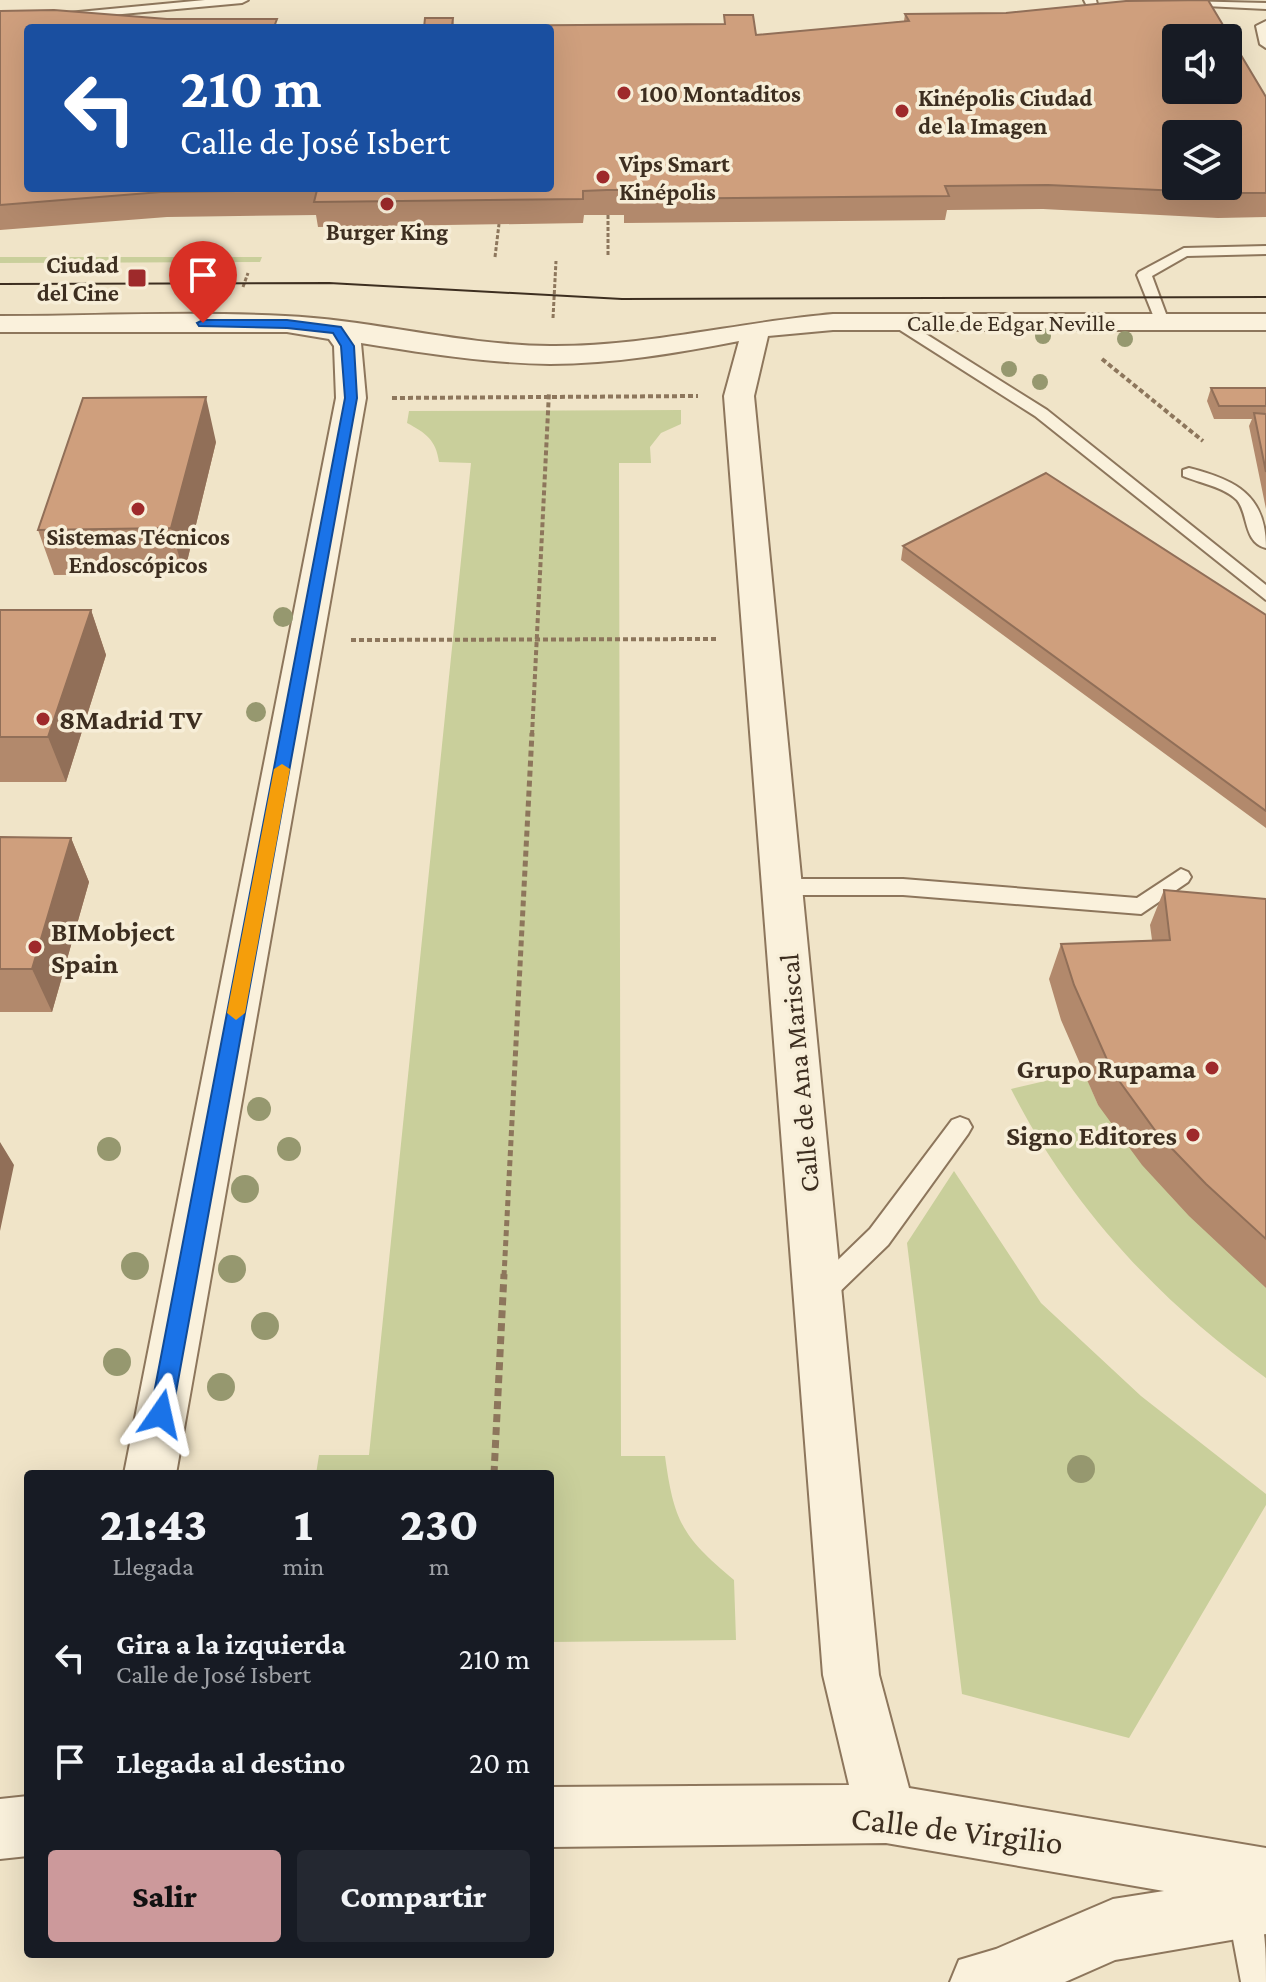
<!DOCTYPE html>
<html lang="es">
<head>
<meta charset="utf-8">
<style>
  :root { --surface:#171b24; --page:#242831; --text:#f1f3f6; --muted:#9ea1a6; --accent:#cc999b }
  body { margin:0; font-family:"Crimson Pro",serif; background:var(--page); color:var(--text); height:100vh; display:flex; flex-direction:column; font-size:30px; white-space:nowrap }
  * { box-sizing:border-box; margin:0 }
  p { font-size:26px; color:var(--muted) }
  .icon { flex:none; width:44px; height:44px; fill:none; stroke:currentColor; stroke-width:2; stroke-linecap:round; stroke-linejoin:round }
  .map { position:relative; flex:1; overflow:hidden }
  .sheet { position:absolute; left:24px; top:1470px; width:530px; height:488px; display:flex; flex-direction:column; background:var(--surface); border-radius:8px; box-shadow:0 8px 32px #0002 }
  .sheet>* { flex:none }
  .top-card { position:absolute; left:24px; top:24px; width:530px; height:168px; border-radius:8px; box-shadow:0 8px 32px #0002; background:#1a4fa0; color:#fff; overflow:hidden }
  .controls { position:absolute; left:1162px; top:24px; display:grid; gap:16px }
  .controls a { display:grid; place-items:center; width:80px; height:80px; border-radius:8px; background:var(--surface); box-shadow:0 8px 32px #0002; font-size:40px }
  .pin { position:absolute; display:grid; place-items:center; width:68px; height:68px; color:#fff; margin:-82px -34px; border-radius:50% 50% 50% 0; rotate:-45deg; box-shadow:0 0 8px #0007 }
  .pin .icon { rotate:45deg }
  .me { position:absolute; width:88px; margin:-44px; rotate:11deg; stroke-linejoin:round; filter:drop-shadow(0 0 6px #0008) }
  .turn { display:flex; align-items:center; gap:28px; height:168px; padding:0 24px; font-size:36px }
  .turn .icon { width:104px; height:104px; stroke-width:2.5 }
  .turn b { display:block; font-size:56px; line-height:68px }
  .eta { display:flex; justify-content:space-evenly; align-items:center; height:136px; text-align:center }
  .eta b { font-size:48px; font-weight:800; line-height:56px }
  .cta { display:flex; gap:16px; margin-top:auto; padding:16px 24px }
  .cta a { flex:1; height:92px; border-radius:8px; background:var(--accent); color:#111; font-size:32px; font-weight:800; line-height:92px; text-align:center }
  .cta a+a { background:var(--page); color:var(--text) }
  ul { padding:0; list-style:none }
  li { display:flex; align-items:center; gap:24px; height:104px; padding:0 24px }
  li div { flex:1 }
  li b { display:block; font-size:30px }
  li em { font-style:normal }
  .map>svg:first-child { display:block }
  .green { fill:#c9cf9b }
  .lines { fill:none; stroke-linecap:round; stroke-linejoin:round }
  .service-casing { stroke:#8d765c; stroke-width:4 }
  .minor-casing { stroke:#8d765c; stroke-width:4 }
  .path-far3 { stroke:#8d765c; stroke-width:3; stroke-dasharray:4 2; stroke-linecap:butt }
  .path-far2 { stroke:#8d765c; stroke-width:4; stroke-dasharray:5 3; stroke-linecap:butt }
  .path-far1 { stroke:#8d765c; stroke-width:5; stroke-dasharray:6 4; stroke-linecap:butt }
  .path { stroke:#8d765c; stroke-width:7; stroke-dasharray:8 5; stroke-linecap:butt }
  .service { fill:#faf1dc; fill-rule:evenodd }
  .minor { fill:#faf1dc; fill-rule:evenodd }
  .tram { stroke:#3d2e20; stroke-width:2 }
  .tree { fill:#96986f }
  .wall { fill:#b2896c }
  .shaded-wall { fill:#916f58 }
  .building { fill:#cf9f7d; stroke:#916f58; stroke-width:2; fill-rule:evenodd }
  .route { fill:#1a73e8; stroke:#114b97; stroke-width:2 }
  .slow { fill:#f59e0b }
  .poi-dot { fill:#9e2a2b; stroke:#f7eed8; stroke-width:3 }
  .labels { text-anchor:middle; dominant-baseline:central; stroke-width:7; stroke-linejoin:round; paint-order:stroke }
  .far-poi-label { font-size:24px; font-weight:bold; fill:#3d2e20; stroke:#f7eed8; text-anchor:start }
  .far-street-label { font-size:24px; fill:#3d2e20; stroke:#f7eed8 }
  .poi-label { font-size:28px; font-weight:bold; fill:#3d2e20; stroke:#f7eed8; text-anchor:start }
  .street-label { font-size:28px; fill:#3d2e20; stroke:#f7eed8 }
  .near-street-label { font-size:34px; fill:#3d2e20; stroke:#f7eed8 }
</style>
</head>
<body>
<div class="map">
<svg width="1266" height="1982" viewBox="0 0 1266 1982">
  <rect width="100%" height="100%" fill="#f0e4c8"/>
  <path class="green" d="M0,257h262l-2,5 -260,1z
    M681,410v14l-20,9 -11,14 1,16h-32l2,993h44c9,67 18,81 69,124l2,60 -186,2v-168h-234l3,-19h50l102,-992 -32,-1c-3,-22 -13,-29 -32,-39l2,-12z
    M1084,1072l14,33 168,183v90c-107,-77 -195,-171 -255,-289z
    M954,1171l87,132 100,93 125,98v11l-137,233 -167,-44 -55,-451z"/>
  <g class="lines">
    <g class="service-casing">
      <path id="service" d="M205,0h43l-6,3 -174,16 -6,-3 6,-3z
        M1084,0h12l1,4 -10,2z
        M1139,0l127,3v6l-121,-6z
        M1266,21v27l-6,-4 -4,-18z
        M1266,246v8l-79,2 -35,20 17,46 -12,3 -20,-50 2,-3 45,-24z
        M892,319h10l145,91 219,175v15l-231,-184 -143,-91z
        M1189,468c47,12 77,27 77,80 -23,-6 -17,-33 -29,-48 -13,-13 -37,-17 -54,-24v-6z
        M1181,869l7,3 3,5 -3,5 -47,32 -238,-19h-121l-10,-8 10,-8h121l234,19z
        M960,1117l8,3 4,7 -4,7 -80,111 -59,57 -9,3 -9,-3 -4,-8 4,-8 59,-57 82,-109z
        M1243,1891l11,5c12,27 12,56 12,86h-25l-14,-75 5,-11z"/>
    </g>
    <g class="minor-casing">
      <path id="minor" d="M833,314h433v16h-433l-65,6 -14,60 125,1279 30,113 357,60v86l-151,26 -50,22h-115l9,-22 37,-11 117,-50 51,-8 -278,-48 -336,4v-60l299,-2 -26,-110 -99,-1279 15,-55c-62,12 -126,23 -189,23 -64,-1 -127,-11 -189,-21l5,55 -190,1076h-52l212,-1076 -2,-52 -5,-7 -42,-7h-287v-16c95,0 191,-5 285,0 88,4 174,29 265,30 95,1 189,-24 283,-32z
        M28,1796v60l-28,3v-60z"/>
    </g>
    <path class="path-far3" d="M608,215v40
      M495,257l4,-33
      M243,287l5,-14
      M553,318l3,-57"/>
    <path class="path-far2" d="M1102,359l101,82
      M392,398l306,-2
      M351,640l366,-1
      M532,735l17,-343"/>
    <path class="path-far1" d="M504,1276l28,-543"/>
    <path class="path" d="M494,1474l10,-200"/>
    <use href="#service" class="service"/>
    <use href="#minor" class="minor"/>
    <path class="tram" d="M0,284l329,-1 293,16 644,-2"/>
  </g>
  <g class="tree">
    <circle cx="1043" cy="336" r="8"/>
    <circle cx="1125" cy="339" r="8"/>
    <circle cx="1009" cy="369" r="8"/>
    <circle cx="1040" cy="382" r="8"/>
    <circle cx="283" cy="617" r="10"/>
    <circle cx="256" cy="712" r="10"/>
    <circle cx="259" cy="1109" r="12"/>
    <circle cx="109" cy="1149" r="12"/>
    <circle cx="289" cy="1149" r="12"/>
    <circle cx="245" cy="1189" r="14"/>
    <circle cx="135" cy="1266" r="14"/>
    <circle cx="232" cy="1269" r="14"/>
    <circle cx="265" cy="1326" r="14"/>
    <circle cx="117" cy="1362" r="14"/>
    <circle cx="221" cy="1387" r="14"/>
    <circle cx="1081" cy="1469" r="14"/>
  </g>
  <path class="wall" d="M0,11l278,16 272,161 -126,-160 29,-10 1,8 270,-2v-9l32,20 148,-14 1,-7 361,83v120l-48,1 -175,-9 -96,1 -2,10 -321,3v-8h-40l-1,8 -265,4 -2,-12 -149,2 -167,13z
    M1211,388h55v121l-17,-83 3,-7h-38l-7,-18z
    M216,442l-32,132 -130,1 -16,-45z
    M903,546l363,69v213l-365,-268z
    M0,610h91l15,45 -40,127h-66z
    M0,837l71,1 18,44 -37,130h-52z
    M1164,890l102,9v389l-77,-72 -47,-51 -44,-60 -37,-85 -12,-41 12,-35 91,-4 -2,-15z"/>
  <path class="shaded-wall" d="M206,397l10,45 -32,132 -13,-46z
    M91,610l15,45 -40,127 -18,-45z
    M71,838l18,44 -37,130 -20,-43z
    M0,1142l14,23 -14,66z"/>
  <path class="building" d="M1208,0l58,97v96h-41l-177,-8 -103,1 4,10 -325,3v-9h-17l-24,1v8l-269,3 3,-12 -156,2 -161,13v-194l54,-1 113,9h110l-3,8 14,1h-260v160h522v-160h-126l1,-10h28l-1,8 273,-2 -1,-9h29l3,20 153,-14 -4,-7 101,-1 120,-12zM1176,38h52v52h-52zM1176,134h52v52h-52z
    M1211,388h55v18h-47z
    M206,397l-35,131 -133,2 45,-132z
    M1254,413l12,1v58z
    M1046,473l220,142v196l-363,-265z
    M0,610h91l-43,127h-48z
    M0,837l71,1 -39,131h-32z
    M1164,890l102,9v340l-60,-55 -49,-51 -45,-62 -38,-86 -13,-41 109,-4z"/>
  <path class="route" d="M203,320h84l54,7 13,19 3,52 -185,1016 -3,8 -8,3 -8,-3 -3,-8 195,-1016 -4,-52 -8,-13 -46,-5 -88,-2 -2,-3z"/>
  <path class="slow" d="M282,764l8,5 -45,244 -9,7 -9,-7 47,-244z"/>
  <g class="poi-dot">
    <circle cx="624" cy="93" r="8"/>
    <circle cx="902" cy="111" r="8"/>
    <circle cx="603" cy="177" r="8"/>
    <circle cx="387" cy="204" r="8"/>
    <rect x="127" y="268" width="20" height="20" rx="4"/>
    <circle cx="138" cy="509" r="8"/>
    <circle cx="43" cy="719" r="8"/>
    <circle cx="35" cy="947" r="8"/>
    <circle cx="1212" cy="1068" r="8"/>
    <circle cx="1193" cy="1135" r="8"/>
  </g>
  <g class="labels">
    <g class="far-poi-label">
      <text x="640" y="93">100 Montaditos</text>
      <text x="918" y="97">Kinépolis Ciudad<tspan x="918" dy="28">de la Imagen</tspan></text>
      <text x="619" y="163">Vips Smart<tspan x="619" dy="28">Kinépolis</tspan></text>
      <text x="387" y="231" text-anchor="middle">Burger King</text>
      <text x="119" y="264" text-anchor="end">Ciudad<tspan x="119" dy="28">del Cine</tspan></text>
      <text x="138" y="536" text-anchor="middle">Sistemas Técnicos<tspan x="138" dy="28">Endoscópicos</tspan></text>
    </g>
    <g class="far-street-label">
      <text x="1011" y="322">Calle de Edgar Neville</text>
    </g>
    <g class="poi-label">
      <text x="59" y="719">8Madrid TV</text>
      <text x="51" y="931">BIMobject<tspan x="51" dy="32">Spain</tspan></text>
      <text x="1196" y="1068" text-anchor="end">Grupo Rupama</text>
      <text x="1177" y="1135" text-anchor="end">Signo Editores</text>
    </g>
    <g class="street-label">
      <text transform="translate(799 1073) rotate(-95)">Calle de Ana Mariscal</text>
    </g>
    <g class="near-street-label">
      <text transform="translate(957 1830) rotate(7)">Calle de Virgilio</text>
    </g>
  </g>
</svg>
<div class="controls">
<a><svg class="icon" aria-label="sound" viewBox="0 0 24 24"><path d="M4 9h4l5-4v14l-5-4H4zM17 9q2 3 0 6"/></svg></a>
<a><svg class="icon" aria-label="layers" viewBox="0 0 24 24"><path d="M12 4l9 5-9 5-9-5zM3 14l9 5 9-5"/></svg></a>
</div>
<div class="pin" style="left:203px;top:323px;background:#d93025"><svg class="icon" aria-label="arrive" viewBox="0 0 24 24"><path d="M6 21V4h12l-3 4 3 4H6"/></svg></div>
<svg class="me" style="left:161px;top:1414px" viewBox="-20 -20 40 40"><path d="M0-17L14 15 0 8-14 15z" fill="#1a73e8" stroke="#fff" stroke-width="4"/></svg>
<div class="top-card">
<div class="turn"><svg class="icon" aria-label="left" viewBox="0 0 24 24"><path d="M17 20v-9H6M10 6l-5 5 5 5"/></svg><div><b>210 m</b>Calle de José Isbert</div></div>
</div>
<section class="sheet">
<div class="eta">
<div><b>21:43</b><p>Llegada</p></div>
<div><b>1</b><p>min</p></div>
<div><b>230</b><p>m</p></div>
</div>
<ul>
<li><svg class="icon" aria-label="left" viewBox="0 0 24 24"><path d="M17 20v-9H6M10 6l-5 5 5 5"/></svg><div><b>Gira a la izquierda</b><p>Calle de José Isbert</p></div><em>210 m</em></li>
<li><svg class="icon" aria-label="arrive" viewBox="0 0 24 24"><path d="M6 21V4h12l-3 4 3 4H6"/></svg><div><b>Llegada al destino</b></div><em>20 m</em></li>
</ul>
<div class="cta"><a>Salir</a><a>Compartir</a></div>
</section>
</div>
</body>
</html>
